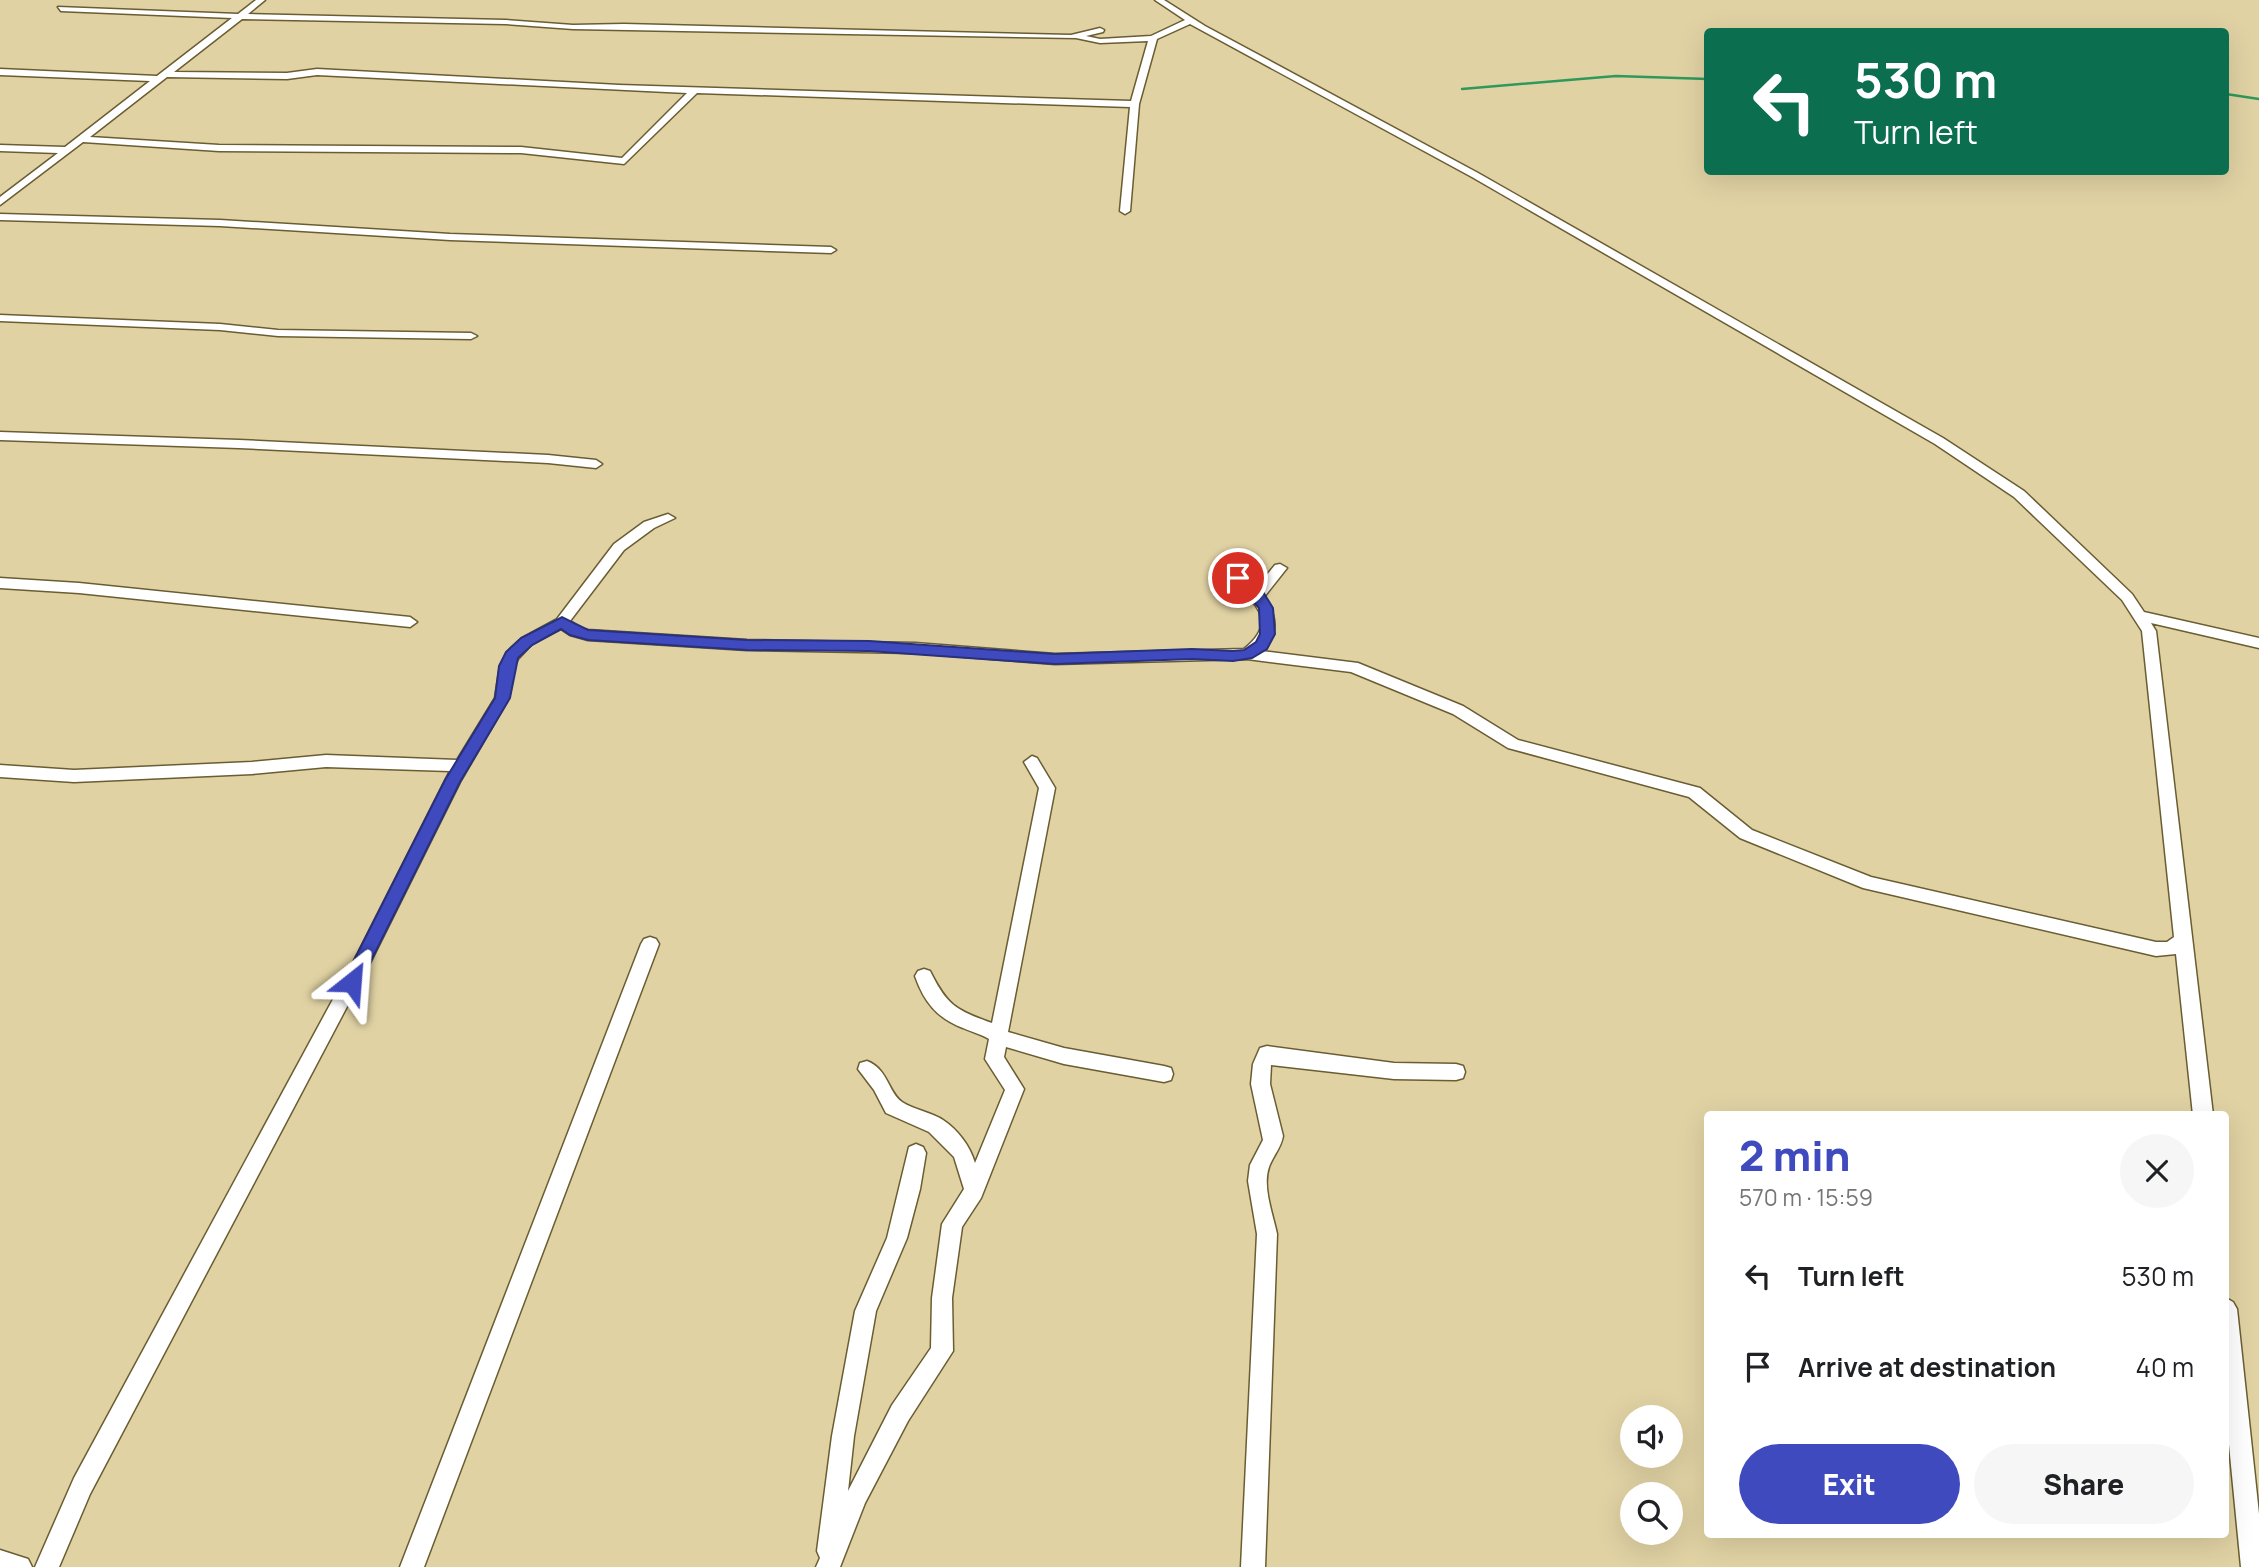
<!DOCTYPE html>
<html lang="en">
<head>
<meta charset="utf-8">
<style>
  :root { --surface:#fff; --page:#f6f6f6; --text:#202124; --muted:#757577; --accent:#3f4abe }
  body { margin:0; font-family:Manrope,sans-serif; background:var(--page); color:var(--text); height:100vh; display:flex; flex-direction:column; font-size:26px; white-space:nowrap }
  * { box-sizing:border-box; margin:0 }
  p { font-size:23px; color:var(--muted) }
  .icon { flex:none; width:38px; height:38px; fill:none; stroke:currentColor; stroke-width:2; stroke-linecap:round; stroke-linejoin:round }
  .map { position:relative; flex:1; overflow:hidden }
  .sheet { position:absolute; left:1704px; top:1111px; width:525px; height:427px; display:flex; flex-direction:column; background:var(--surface); border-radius:7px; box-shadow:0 7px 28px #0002 }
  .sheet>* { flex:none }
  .guide { position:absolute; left:1704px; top:28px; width:525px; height:147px; border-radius:7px; box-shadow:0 7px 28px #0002; background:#0b6e4f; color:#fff; overflow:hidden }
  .tools { position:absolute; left:1620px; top:1405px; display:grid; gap:14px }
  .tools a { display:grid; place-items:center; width:63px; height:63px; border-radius:50%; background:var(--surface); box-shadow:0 7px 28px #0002; font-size:35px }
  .pin { position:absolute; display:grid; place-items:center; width:60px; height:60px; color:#fff; margin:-30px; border:4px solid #fff; border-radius:50%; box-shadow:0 2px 7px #0007 }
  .me { position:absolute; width:77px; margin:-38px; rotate:28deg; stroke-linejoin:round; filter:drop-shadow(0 0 5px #0008) }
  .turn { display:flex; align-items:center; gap:24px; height:147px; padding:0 35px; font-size:32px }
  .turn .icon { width:91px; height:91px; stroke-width:2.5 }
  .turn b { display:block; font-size:49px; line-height:60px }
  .round { display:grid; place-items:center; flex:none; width:74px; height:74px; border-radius:37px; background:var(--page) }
  .summary { display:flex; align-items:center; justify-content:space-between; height:119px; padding:0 35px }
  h1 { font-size:42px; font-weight:800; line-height:52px; color:var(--accent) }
  .primary-button { display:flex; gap:14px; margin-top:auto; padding:14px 35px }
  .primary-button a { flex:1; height:80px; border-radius:42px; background:var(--accent); color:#fff; font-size:28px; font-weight:800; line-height:80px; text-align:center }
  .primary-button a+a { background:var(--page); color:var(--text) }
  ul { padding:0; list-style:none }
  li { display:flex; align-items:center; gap:21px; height:91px; padding:0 35px }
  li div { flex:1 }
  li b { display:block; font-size:26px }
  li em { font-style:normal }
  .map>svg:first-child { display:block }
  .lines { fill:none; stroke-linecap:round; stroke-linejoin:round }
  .stream { stroke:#2f985a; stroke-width:2.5 }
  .street-casing { stroke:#6a5d32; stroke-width:3 }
  .street { fill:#fff; fill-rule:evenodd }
  .route { fill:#3f4abe; stroke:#29307c; stroke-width:2 }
</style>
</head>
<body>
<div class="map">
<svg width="2259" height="1567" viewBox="0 0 2259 1567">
  <rect width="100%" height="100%" fill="#e0d2a3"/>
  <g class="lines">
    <path class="stream" d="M1462,89l154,-13 92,3
      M2226,94l33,5"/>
    <g class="street-casing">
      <path id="street" d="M256,0h9l-17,14 257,6 68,5 51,-1 447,11 29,-7 4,2 -1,2 -17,4 14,3 51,-3 34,-16 -30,-20h9l41,26 273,147 465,265 81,53 108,103 12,18 115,26v10l-108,-25 5,8 57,484h-20l-17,-161 -20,2 -293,-68 -123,-50 -51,-41 -181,-49 -55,-34 -102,-42 -104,-13 -192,5 -140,-11 -168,-3 -159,-10 -18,-5 -9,-6 -29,15 -14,15 -4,7 -5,32 -49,84 -90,181 -280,531 -31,73h-24l39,-89 284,-525 92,-182 -124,-4 -74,7 -178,8 -74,-5v-12l74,5 178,-8 74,-7 131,5 38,-62 5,-32 7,-14 15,-14 35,-19 57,-75 30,-22 24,-8 7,4 -21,10 -30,22 -54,71 10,7 8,2 159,10 168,3 140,11 189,-5c43,-34 -3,-54 -25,-80l2,-3h10l25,22 19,-23 5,-1 7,4 -23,29c13,19 16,38 -3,54l97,12 105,43 55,34 182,48 52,42 119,47 285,65h11l7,-5 -32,-306 -20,-31 -108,-103 -79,-53 -463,-267 -282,-153 -33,15 -18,65 -9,107 -5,3 -5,-3 10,-104 -433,-14 -73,71 -103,-11 -302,-2 -136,-9 -83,63v-8l58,-44 -58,-2v-6l65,2 85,-66 -150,-6v-6l157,7 75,-58 -171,-7 -3,-4 180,7zM242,19l263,5 68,5 503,9 24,5 48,-2 -17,60 -512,-16 -302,-16 -30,4 -113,-1zM317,75l370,18 -65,65 -101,-11 -302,-2 -129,-8 77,-60 120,2z
        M0,214l220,6 230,14 381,13 5,3 -5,3 -381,-13 -230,-14 -220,-6z
        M0,315l220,9 58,6 193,3 6,3 -6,3 -193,-3 -58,-6 -220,-9z
        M0,432l239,8 309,15 48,5 6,4 -6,4 -48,-5 -309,-15 -239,-8z
        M0,578l79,5 331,34 7,5 -7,5 -331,-34 -79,-5z
        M1032,756l5,2 18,30 -47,244 56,16 100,18 7,2 2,6 -2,6 -7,2 -100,-18 -58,-17 -2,10 20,32 -43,109 -19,29 -10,71 1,53 -45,70 -43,82 -25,64h-24l4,-9 -3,-7 15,-115 23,-125 32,-73 22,-91 7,-3 7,3 3,6 -6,36 -13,49 -31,73 -22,125 -6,55 44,-86 39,-57 1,-50 10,-74 22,-35 -10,-32 -25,-25 -43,-19 -12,-23 -16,-21 2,-6 7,-2c21,8 21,31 35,41 12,8 29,10 41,18 15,10 27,26 32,43l30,-73 -20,-31 4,-20c-8,-5 -17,-7 -26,-11 -26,-10 -39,-26 -48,-52l3,-5 6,-2 6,2c17,34 25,39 62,52l47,-235 -15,-26z
        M650,937l6,2 3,5 -235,623h-24l241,-623 3,-5z
        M1267,1046l127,17 62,1 7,2 2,6 -2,6 -7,2 -62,-1 -123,-14 -1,19 13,52c-2,12 -10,20 -14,31 -7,20 4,47 8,67l-12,333h-24l16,-333 -9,-53 2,-16 13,-25 -12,-56 2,-20 7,-16z
        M2226,1298l7,4 4,7 22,205v53h-18l-15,-153z
        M0,1550l28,9 4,8h-32z"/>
    </g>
    <use href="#street" class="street"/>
  </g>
  <path class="route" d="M1238,573l25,19 10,16 2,26 -8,15 -15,9 -19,3 -41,-2 -137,5 -186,-13 -122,-1 -159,-10 -18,-5 -9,-6 -29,16 -14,13 -8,40 -50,84 -102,205 -6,2 -7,-2 -2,-5 102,-202 50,-82 4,-32 7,-14 15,-14 41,-21 26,13 159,10 122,1 186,13 137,-5 41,2 11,-1 12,-8 4,-8 -1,-26 -28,-30z"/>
</svg>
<div class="tools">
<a><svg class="icon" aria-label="sound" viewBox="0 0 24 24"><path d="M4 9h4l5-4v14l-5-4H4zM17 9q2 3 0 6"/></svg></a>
<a><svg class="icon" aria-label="search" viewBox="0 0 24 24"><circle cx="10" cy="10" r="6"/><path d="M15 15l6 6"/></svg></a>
</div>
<div class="pin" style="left:1238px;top:578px;background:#d93025"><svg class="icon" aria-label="arrive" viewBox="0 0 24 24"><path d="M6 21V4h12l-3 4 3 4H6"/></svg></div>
<svg class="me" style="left:352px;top:982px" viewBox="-20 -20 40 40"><path d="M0-17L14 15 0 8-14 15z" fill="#3f4abe" stroke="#fff" stroke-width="4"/></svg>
<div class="guide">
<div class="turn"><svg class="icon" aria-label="left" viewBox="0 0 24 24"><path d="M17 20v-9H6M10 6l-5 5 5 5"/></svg><div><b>530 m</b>Turn left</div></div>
</div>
<section class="sheet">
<div class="summary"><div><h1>2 min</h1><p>570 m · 15:59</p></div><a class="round"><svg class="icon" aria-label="close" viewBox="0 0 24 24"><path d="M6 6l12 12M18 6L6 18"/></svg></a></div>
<ul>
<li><svg class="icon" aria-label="left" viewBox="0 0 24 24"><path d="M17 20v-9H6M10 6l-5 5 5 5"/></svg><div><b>Turn left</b></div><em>530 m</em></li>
<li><svg class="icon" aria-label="arrive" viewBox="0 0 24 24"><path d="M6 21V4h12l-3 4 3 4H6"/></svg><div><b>Arrive at destination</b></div><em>40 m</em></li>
</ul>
<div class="primary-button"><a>Exit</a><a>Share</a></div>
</section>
</div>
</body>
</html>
